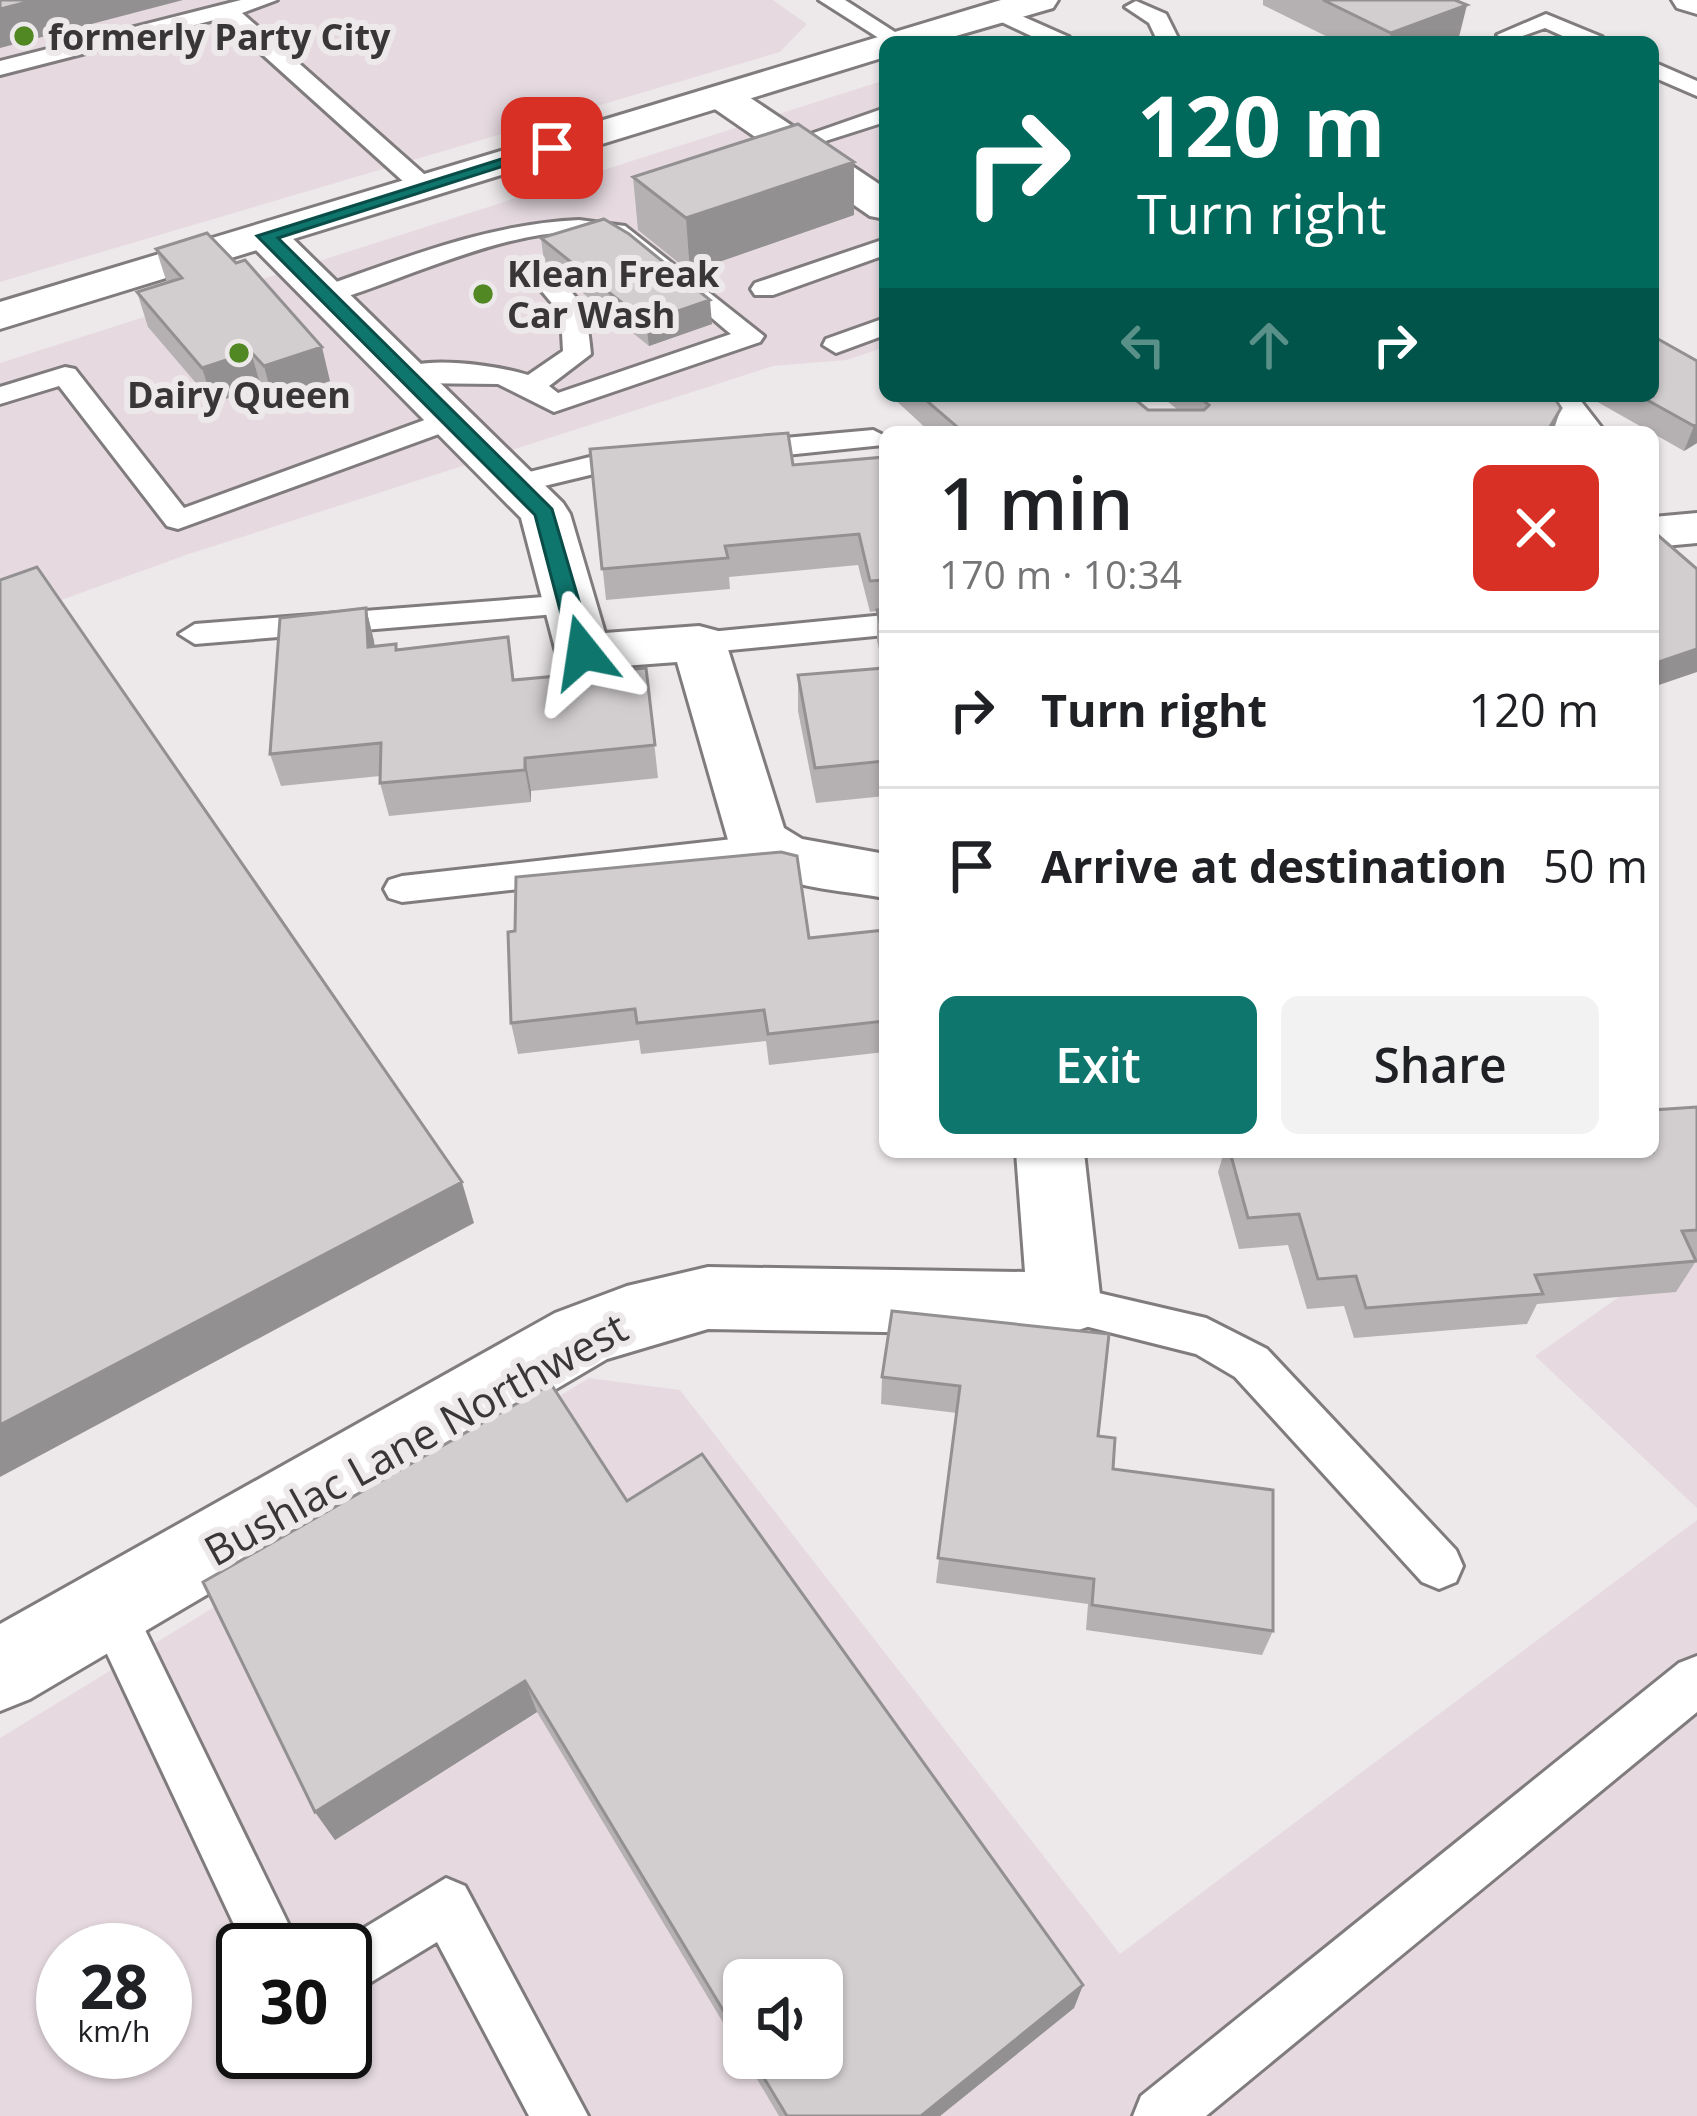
<!DOCTYPE html>
<html lang="en">
<head>
<meta charset="utf-8">
<style>
  :root { --surface:#fff; --page:#f2f2f2; --text:#202124; --muted:#757577; --line:#e0e0e0; --accent:#0f766e }
  body { margin:0; font-family:"Open Sans",sans-serif; background:var(--page); color:var(--text); height:100vh; display:flex; flex-direction:column; font-size:45px; white-space:nowrap }
  * { box-sizing:border-box; margin:0 }
  p { font-size:39px; color:var(--muted) }
  .icon { flex:none; width:66px; height:66px; fill:none; stroke:currentColor; stroke-width:2; stroke-linecap:round; stroke-linejoin:round }
  .map { position:relative; flex:1; overflow:hidden }
  .panel { position:absolute; left:879px; top:426px; width:780px; height:732px; display:flex; flex-direction:column; background:var(--surface); border-radius:18px; box-shadow:0 3px 9px #0004 }
  .panel>* { flex:none }
  .hud { position:absolute; left:879px; top:36px; width:780px; height:366px; border-radius:18px; box-shadow:0 3px 9px #0004; background:#00695c; color:#fff; overflow:hidden }
  .controls { position:absolute; left:723px; top:1959px; display:grid; gap:24px }
  .controls a { display:grid; place-items:center; width:120px; height:120px; border-radius:18px; background:var(--surface); box-shadow:0 3px 9px #0004; font-size:60px }
  .speed { position:absolute; left:36px; top:1923px; display:flex; gap:24px; font-size:60px; font-weight:700; text-align:center }
  .speed>* { display:grid; place-content:center; width:156px; height:156px; border-radius:50%; background:var(--surface); box-shadow:0 3px 9px #0004; line-height:1 }
  .speed small { font-size:30px; font-weight:400 }
  .speed .limit { border:6px solid #111; border-radius:18px; background:#fff; color:#111 }
  .pin { position:absolute; display:grid; place-items:center; width:102px; height:102px; color:#fff; margin:-51px; border-radius:24px; box-shadow:0 6px 18px #0006 }
  .me { position:absolute; width:132px; margin:-66px; rotate:345deg; stroke-linejoin:round; filter:drop-shadow(0 0 9px #0008) }
  .turn { display:flex; align-items:center; gap:42px; height:252px; padding:0 60px; font-size:54px }
  .turn .icon { width:156px; height:156px; stroke-width:2.5 }
  .turn b { display:block; font-size:84px; line-height:102px }
  .lanes { display:flex; align-items:center; height:114px; padding:0 60px; background:#0003; justify-content:center; gap:60px; direction:ltr }
  .lanes .off { opacity:.35 }
  .round { display:grid; place-items:center; flex:none; width:126px; height:126px; border-radius:18px; background:var(--page) }
  .summary { display:flex; align-items:center; justify-content:space-between; height:204px; padding:0 60px }
  h1 { font-size:72px; font-weight:600; line-height:90px }
  .cta { display:flex; gap:24px; margin-top:auto; padding:24px 60px }
  .cta a { flex:1; height:138px; border-radius:18px; background:var(--accent); color:#fff; font-size:48px; font-weight:600; line-height:138px; text-align:center }
  .cta a+a { background:var(--page); color:var(--text) }
  ul { padding:0; list-style:none }
  li { display:flex; align-items:center; gap:36px; height:156px; padding:0 60px; border-top:3px solid var(--line) }
  li div { flex:1 }
  li b { display:block; font-size:45px }
  li em { font-style:normal }
  .map>svg:first-child { display:block }
  .built { fill:#e6dae0; fill-rule:evenodd }
  .lines { fill:none; stroke-linecap:round; stroke-linejoin:round }
  .service-casing { stroke:#807c7e; stroke-width:6 }
  .minor-casing { stroke:#807c7e; stroke-width:6 }
  .secondary-casing { stroke:#807c7e; stroke-width:6 }
  .service { fill:#fff; fill-rule:evenodd }
  .minor { fill:#fff; fill-rule:evenodd }
  .secondary { fill:#fff; fill-rule:evenodd }
  .wall { fill:#b5b1b3; fill-rule:evenodd }
  .shaded-wall { fill:#939092 }
  .building { fill:#d2ced0; stroke:#939092; stroke-width:3 }
  .route { fill:#0f766e; stroke:#0a4d48; stroke-width:3 }
  .poi-dot { fill:#518823; stroke:#ede9eb; stroke-width:4.5 }
  .labels { text-anchor:middle; dominant-baseline:central; stroke-width:12; stroke-linejoin:round; paint-order:stroke }
  .far-poi-label { font-size:36px; font-weight:bold; fill:#383637; stroke:#ede9eb; text-anchor:start }
  .street-label { font-size:42px; fill:#383637; stroke:#ede9eb }
</style>
</head>
<body>
<div class="map">
<svg width="1697" height="2116" viewBox="0 0 1697 2116">
  <rect width="100%" height="100%" fill="#ede9eb"/>
  <path class="built" d="M0,0h773l34,24 -27,28 -780,230z
    M885,80v267l-38,13 -74,6 -584,188 -189,68v-259z
    M1697,1242v266l-162,-152z
    M589,1378l91,12 440,564 577,-434v596h-1697v-378zM63,1950h102v102h-102zM243,1950h102v102h-102zM744,1980h78v78h-78z"/>
  <g class="lines">
    <g class="service-casing">
      <path id="service" d="M241,0h36l-35,13 191,169v10h-18l-193,-174 -222,57v-14z
        M819,0h26l64,41 -24,1z
        M1136,1l30,13 14,28h-22l-9,-19 -24,-16z
        M999,6l70,31 3,5h-28l-53,-25v-10z
        M1546,14l56,23 3,5h-29l-31,-14 -37,13 -11,-6z
        M1653,62l44,19v15l-44,-19z
        M885,108v14l-91,29 -12,-7z
        M579,220l46,6 139,110 -4,6 -206,70 -56,-28 -92,-1 -14,-8c24,-23 106,-9 136,0l35,-24 -2,-37 -21,-25 13,-8c33,12 35,43 38,73l-42,32 9,7 173,-59c-25,-20 -98,-87 -123,-96 -69,-27 -213,47 -283,65l-13,-8 4,-6c87,-30 170,-65 263,-69z
        M885,239v16l-112,40h-18l-4,-6 4,-6z
        M885,318v17l-49,18 -13,-8 3,-6z
        M65,367l10,2 109,139 257,-94 10,-2 14,8 -4,6 -283,103 -11,-3 -108,-140 -59,18v-17z
        M873,430l12,6 -2,9 -144,15 -14,-9 14,-9z
        M645,451l10,3 4,6 -4,6 -61,8 -79,19 -15,-9 5,-6 89,-22z
        M570,595l16,10 -5,7 -386,32 -16,-10 16,-10z
        M885,615v20l-186,18 -16,-10 16,-10z
        M769,835l13,4 5,9 -5,9 -13,4 -367,41 -13,-4 -5,-9 5,-9 13,-4z
        M1064,1285l142,33 61,31 189,201 7,16 -7,16 -17,7 -17,-7 -187,-205 -39,-23 -147,-37 -7,-13 7,-13z
        M109,1584l17,7 175,359h-55l-161,-343 7,-16z
        M1697,1656v56l-491,404h-73l8,-20 538,-433z
        M446,1878l19,8 123,230h-59l-92,-174 -92,56v-48h-17z"/>
    </g>
    <g class="minor-casing">
      <path id="minor" d="M723,85l14,4 148,99v31l-15,-3 -161,-111 -5,-8 5,-8z
        M266,223l15,4 282,276 7,11 35,119 94,-7 19,5 8,12 58,185 18,11 83,15v44c-51,-10 -128,-9 -157,-58l-51,-178 -94,7 -19,-5 -8,-12 -35,-134 -270,-273 -6,-9 6,-9z
        M1529,396h48l28,36h-49z
        M1697,513v30l-44,4v-30z
        M1016,1152h68l17,152 -11,22 -26,9 -356,-6 -101,30 -577,340 -30,12v-87l555,-311 72,-27 81,-19 317,5z"/>
    </g>
    <g class="secondary-casing">
      <path id="secondary" d="M1001,0h57l-5,8 -118,34h-50v15l-885,272v-27z
        M1672,0h25v14l-20,-6z"/>
    </g>
    <use href="#service" class="service"/>
    <use href="#minor" class="minor"/>
    <use href="#secondary" class="secondary"/>
  </g>
  <path class="wall" d="M1263,0h192l4,37 -14,5h-107l-75,-37z
    M854,162v53l-164,57 -52,-42 -5,-53z
    M541,238l171,86 -63,22 -105,-84z
    M156,249l174,132 -57,19 -12,-13 -48,16 -65,-76 -11,-35 30,-9z
    M1697,361v82l-13,8 -97,-55h66z
    M891,396h240l17,14h30l-17,-14h383l9,36h-623z
    M590,449l203,16 92,-8v339l-69,7 -18,-92v-36l85,-7 -6,-28v-29l-7,1 -12,-47 -129,12 1,12 -124,11z
    M366,608l9,38 23,3 117,31 131,-12 12,110 -127,13v11l-142,14 -9,-33v-7l-99,10 -11,-32z
    M885,930v122l-116,13 -3,-24 -125,13 -2,-14 -121,14 -7,-31 298,-85z
    M1697,1107v152h-2l1,2 -20,31 -139,12 -10,20 -173,14 -10,-32 -37,3 -19,-64 -49,4 -21,-77 6,-20h429z
    M892,1311l206,125 15,33 160,162 -11,24 -176,-25 2,-26 -152,-21 21,-170 -76,-9 1,-27z
    M627,1501l456,484 -9,23 -134,108h-161l-242,-404 -202,128 -20,-28zM744,1980l78,78h-78z"/>
  <path class="shaded-wall" d="M35,0h148l-183,48v-39z
    M1467,5l-8,32 -14,5h-56l2,-9z
    M854,162v53l-164,57 -4,-54z
    M710,300l2,24 -63,22 -3,-24z
    M322,347l8,34 -57,19 -9,-34z
    M251,352l10,35 -48,16 -11,-35z
    M1561,408l-8,24h-6z
    M1697,424v19l-13,8 10,-25z
    M366,608l8,33 2,38 -8,-32z
    M1697,649v23l-44,15v-23z
    M525,758l6,33v11l-6,-32z
    M462,1182l12,41 -474,254v-52z
    M525,1681l12,31 -202,128 -20,-28z
    M1083,1985l-9,23 -134,108h-19z"/>
  <path class="building" d="M0,0h35l-35,9z
    M1323,0h132l12,5 -76,28z
    M798,124l56,38 -168,56 -53,-41z
    M604,219l25,15 81,66 -64,22 -105,-84z
    M207,233l29,30 9,-3 77,87 -58,19 -13,-14 -49,16 -65,-76 45,-14 -26,-29z
    M1658,339l39,22v63l-3,2 -54,-30h13v-55z
    M921,396h210l17,14h56l5,-5 -11,-9h346l11,3 6,9 -14,24h-584z
    M788,433l5,32 92,-8v123l-15,1 -11,-47 -134,12 3,12 -126,11 -12,-120z
    M1653,531l44,38v80l-44,15z
    M37,567l425,615 -462,243v-845z
    M366,608l2,39 28,-3v6l112,-13 5,43 133,-12 9,77 -130,13v12l-145,13 1,-40 -111,11 10,-136z
    M885,608v33l-8,-31z
    M885,668v93l-70,7 -17,-93z
    M781,852l16,4 12,82 76,-8v91l-117,13 -4,-24 -127,13 -2,-14 -124,14 -3,-91 7,-1 1,-54z
    M1697,1107v123l-15,1 14,30 -161,14 8,19 -177,14 -10,-32 -38,3 -19,-65 -51,4 -18,-66h423v-42z
    M892,1311l217,23 -11,102 17,2 -2,31 160,21v141l-181,-26 2,-26 -156,-21 22,-172 -78,-9z
    M551,1384l76,117 75,-47 381,531 -162,131h-134l-35,-58h70v-78h-78v65l-219,-364 -210,131 -112,-230z"/>
  <path class="route" d="M546,145l14,3 -282,90 274,271 42,143 -11,7 -12,-7 -36,-137 -278,-279z"/>
  <g class="poi-dot">
    <circle cx="24" cy="36" r="12"/>
    <circle cx="483" cy="294" r="12"/>
    <circle cx="239" cy="353" r="12"/>
  </g>
  <g class="labels">
    <g class="far-poi-label">
      <text x="48" y="36">formerly Party City</text>
      <text x="507" y="273">Klean Freak<tspan x="507" dy="41">Car Wash</tspan></text>
      <text x="239" y="394" text-anchor="middle">Dairy Queen</text>
    </g>
    <g class="street-label">
      <text transform="translate(415 1438) rotate(-29)">Bushlac Lane Northwest</text>
    </g>
  </g>
</svg>
<div class="controls">
<a><svg class="icon" aria-label="sound" viewBox="0 0 24 24"><path d="M4 9h4l5-4v14l-5-4H4zM17 9q2 3 0 6"/></svg></a>
</div>
<div class="speed"><div>28<small>km/h</small></div><div class="limit">30</div></div>
<div class="pin" style="left:552px;top:148px;background:#d93025"><svg class="icon" aria-label="arrive" viewBox="0 0 24 24"><path d="M6 21V4h12l-3 4 3 4H6"/></svg></div>
<svg class="me" style="left:583px;top:652px" viewBox="-20 -20 40 40"><path d="M0-17L14 15 0 8-14 15z" fill="#0f766e" stroke="#fff" stroke-width="4"/></svg>
<div class="hud">
<div class="turn"><svg class="icon" aria-label="right" viewBox="0 0 24 24"><path d="M7 20v-9h11M14 6l5 5-5 5"/></svg><div><b>120 m</b>Turn right</div></div>
<div class="lanes"><svg class="icon off" aria-label="left" viewBox="0 0 24 24"><path d="M17 20v-9H6M10 6l-5 5 5 5"/></svg><svg class="icon off" aria-label="ahead" viewBox="0 0 24 24"><path d="M12 20V5M6 11l6-6 6 6"/></svg><svg class="icon" aria-label="right" viewBox="0 0 24 24"><path d="M7 20v-9h11M14 6l5 5-5 5"/></svg></div>
</div>
<section class="panel">
<div class="summary"><div><h1>1 min</h1><p>170 m · 10:34</p></div><a class="round" style="background:#d93025;color:#fff"><svg class="icon" aria-label="close" viewBox="0 0 24 24"><path d="M6 6l12 12M18 6L6 18"/></svg></a></div>
<ul>
<li><svg class="icon" aria-label="right" viewBox="0 0 24 24"><path d="M7 20v-9h11M14 6l5 5-5 5"/></svg><div><b>Turn right</b></div><em>120 m</em></li>
<li><svg class="icon" aria-label="arrive" viewBox="0 0 24 24"><path d="M6 21V4h12l-3 4 3 4H6"/></svg><div><b>Arrive at destination</b></div><em>50 m</em></li>
</ul>
<div class="cta"><a>Exit</a><a>Share</a></div>
</section>
</div>
</body>
</html>
